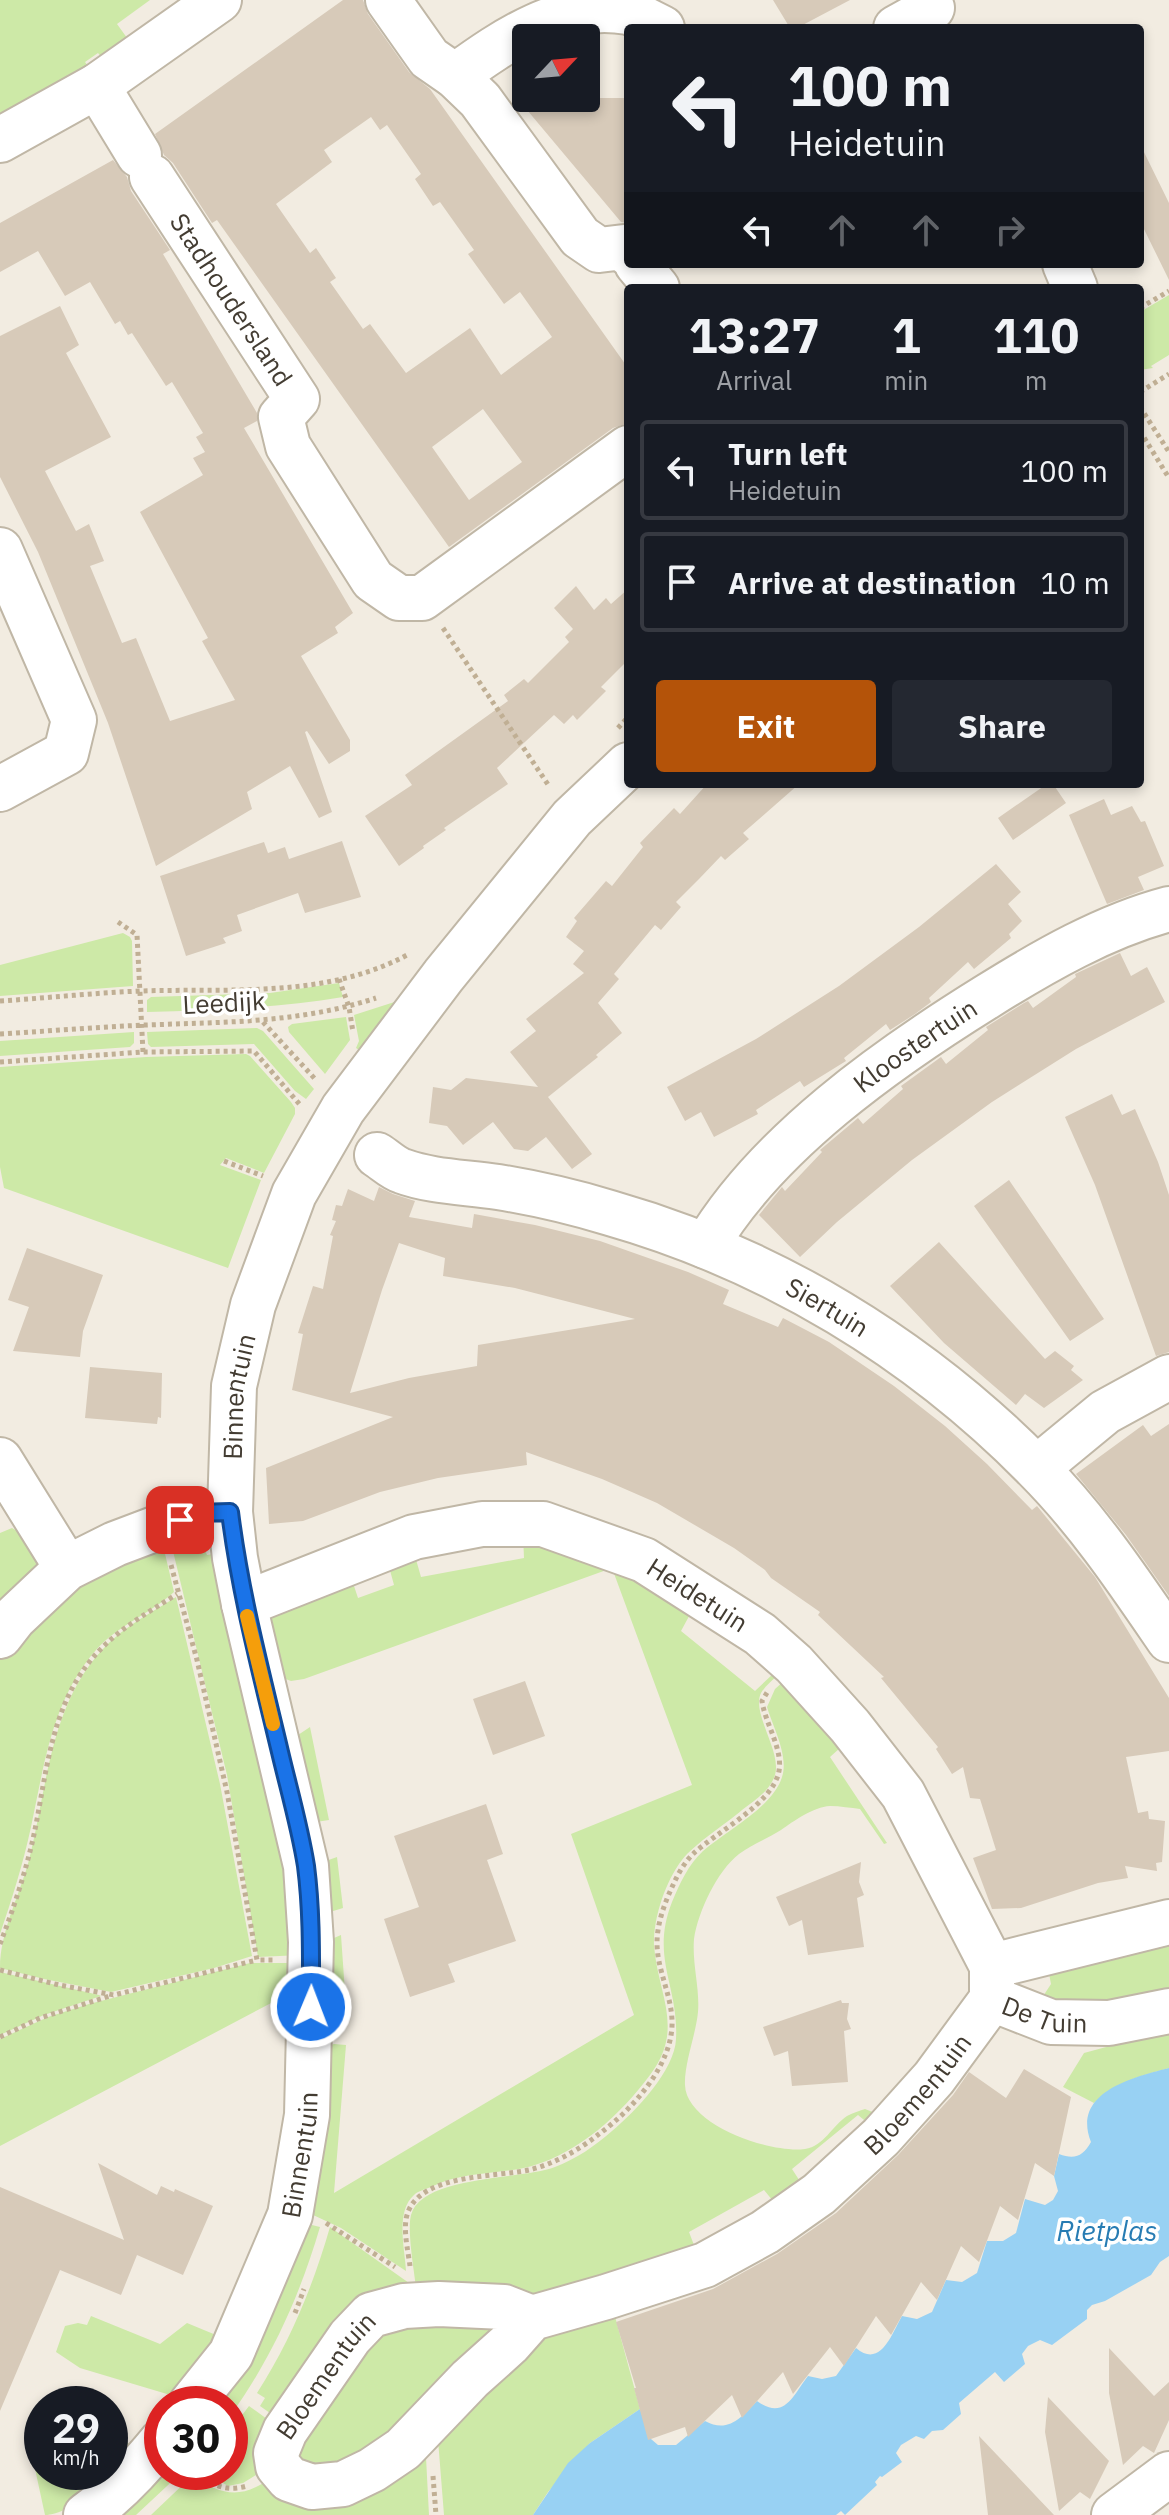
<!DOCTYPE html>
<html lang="en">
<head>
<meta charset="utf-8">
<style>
  :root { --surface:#171b24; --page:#242831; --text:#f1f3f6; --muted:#9ea1a6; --line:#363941; --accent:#b45309 }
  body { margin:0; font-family:"IBM Plex Sans",sans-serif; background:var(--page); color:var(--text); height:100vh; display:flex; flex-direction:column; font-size:30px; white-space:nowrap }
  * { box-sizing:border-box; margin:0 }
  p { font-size:26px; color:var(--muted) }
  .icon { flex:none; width:44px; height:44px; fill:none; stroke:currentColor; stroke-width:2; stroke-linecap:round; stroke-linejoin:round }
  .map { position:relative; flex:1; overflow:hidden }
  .sheet { position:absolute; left:624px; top:284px; width:520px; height:504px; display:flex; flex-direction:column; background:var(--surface); border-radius:8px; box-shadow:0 4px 12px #0003 }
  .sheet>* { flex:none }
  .banner { position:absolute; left:624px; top:24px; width:520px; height:244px; border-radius:8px; box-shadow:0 4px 12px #0003; background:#171b24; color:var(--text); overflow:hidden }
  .needle { width:52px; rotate:64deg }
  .buttons { position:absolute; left:512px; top:24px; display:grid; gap:16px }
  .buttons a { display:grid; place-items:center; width:88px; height:88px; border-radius:8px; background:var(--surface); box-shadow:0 4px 12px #0003; font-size:40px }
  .speed { position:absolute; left:24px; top:2386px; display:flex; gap:16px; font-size:40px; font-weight:700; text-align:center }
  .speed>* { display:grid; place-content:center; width:104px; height:104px; border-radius:50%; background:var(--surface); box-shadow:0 4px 12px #0003; line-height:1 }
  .speed small { font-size:20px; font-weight:400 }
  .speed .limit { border:12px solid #d22; background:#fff; color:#111 }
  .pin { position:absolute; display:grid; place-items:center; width:68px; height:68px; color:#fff; margin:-34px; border-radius:16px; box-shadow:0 4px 12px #0006 }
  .me { position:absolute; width:88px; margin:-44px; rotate:1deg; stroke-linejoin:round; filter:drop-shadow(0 0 6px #0008) }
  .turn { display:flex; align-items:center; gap:28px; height:168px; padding:0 32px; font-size:36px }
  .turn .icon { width:104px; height:104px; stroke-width:2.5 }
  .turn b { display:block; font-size:56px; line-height:68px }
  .lanes { display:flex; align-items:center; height:76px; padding:0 32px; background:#0003; justify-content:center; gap:40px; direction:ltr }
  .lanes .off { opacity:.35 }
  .eta { display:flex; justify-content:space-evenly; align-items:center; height:136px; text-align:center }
  .eta b { font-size:48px; font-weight:700; line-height:56px }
  .action { display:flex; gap:16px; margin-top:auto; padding:16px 32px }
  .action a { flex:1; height:92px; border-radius:8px; background:var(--accent); color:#fff; font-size:32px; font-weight:700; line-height:92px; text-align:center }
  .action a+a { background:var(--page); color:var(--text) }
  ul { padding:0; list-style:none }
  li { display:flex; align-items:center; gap:24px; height:100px; margin:0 16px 12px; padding:0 16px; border:4px solid var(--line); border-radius:8px }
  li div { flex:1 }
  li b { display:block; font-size:30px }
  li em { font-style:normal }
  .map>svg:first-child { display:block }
  .green { fill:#cde9a7 }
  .water { fill:#98d1f3 }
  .building { fill:#d7cab9; fill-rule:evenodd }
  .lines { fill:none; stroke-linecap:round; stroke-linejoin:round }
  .minor-casing { stroke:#c0b7a6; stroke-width:48 }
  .path { stroke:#c0af94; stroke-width:5; stroke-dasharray:4 4; stroke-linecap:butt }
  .minor { stroke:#fff; stroke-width:44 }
  .route-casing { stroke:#114b97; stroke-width:20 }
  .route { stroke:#1a73e8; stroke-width:14 }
  .slow { stroke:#f59e0b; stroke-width:14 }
  .labels { text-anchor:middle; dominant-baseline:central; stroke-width:7; stroke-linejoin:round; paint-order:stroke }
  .street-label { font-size:26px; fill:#433c32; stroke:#fff }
  .water-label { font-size:28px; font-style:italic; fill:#277cb3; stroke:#fff }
</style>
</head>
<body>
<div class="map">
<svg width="1169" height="2515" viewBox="0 0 1169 2515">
  <rect width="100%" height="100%" fill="#f2ece1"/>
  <path class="green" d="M0,0h150l-33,24 13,18 -23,22 -9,-11 -13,9 9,12 -94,53z
    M1169,295v60l-18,11 2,2 -13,2v-58z
    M123,933l7,4 2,4 1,45 -133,10v-31z
    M339,983l4,14c-65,11 -130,13 -196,15v-12l4,-3 119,-4z
    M410,997l-42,59 -12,-8 3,-7 -5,-26z
    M346,1017l4,23 -25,34 -36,-42 -1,-5 4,-3z
    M257,1028l6,3 51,58 -8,10 -11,-8 -41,-47 -103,3 -3,-3 -1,-12z
    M134,1032v11l-4,4 -130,9v-15z
    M246,1054l4,2 41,46 4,6v6l-31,59 -38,-15 -6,7 41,15 -33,88 -224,-80 -4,-21v-100l146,-10z
    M12,1528l12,7 15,23 -1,8 -38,37v-70z
    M523,1534l37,6 134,67 -13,24 74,60 20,-19 3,3c-5,5 -13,11 -17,18 -10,20 21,58 14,82 -5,16 -20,25 -33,35 -16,14 -48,34 -60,50 -17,22 -29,59 -28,86 4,49 31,83 -4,129 -29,39 -70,77 -118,91 -34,9 -69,5 -101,21 -5,2 -13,4 -17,8 -19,17 -9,54 -8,76l-65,-43 -30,-14 18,-94 -4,-73 9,-3 12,1 -12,148 300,-178 -63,-181 121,-49 -80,-217 -308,111 -13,2 -8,-3 -13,-49 2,-12 9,-10 70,-30 7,21 36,-13 -6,-22 27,-7 6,21 103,-19z
    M162,1541l12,51c-24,22 -56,33 -78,58 -44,50 -52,116 -65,177 -8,37 -19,72 -31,107v-276l22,-28 48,-43z
    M193,1541l9,1 5,13 11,-2 49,208 34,194 -43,2 -31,-182 -55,-228z
    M176,1597l44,187 32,172 -38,12 -103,24 -67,-13 -44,-11c0,-38 21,-75 30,-112 19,-79 21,-166 89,-222 18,-14 38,-25 57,-37z
    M785,1680l55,68 -10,9 57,86 -3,1 -24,-35c-9,-1 -20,-3 -30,-3 -17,1 -36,15 -49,24 -14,9 -29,14 -42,24 -22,17 -41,58 -45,85 -2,25 6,49 4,73 -2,22 -14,52 -13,73 1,40 86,69 120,64 19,-3 27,-23 42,-33 5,-3 12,-5 18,-7l20,8 -10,12 -17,-14 -66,54 13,20 -27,18 -14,-17 -75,42 8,21 -141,44 -140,-10c-2,-17 -9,-57 -5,-72 11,-40 111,-35 144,-48 21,-8 40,-21 57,-36 23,-19 63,-61 64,-92 3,-53 -26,-81 -4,-137 8,-19 16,-37 31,-51 23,-20 70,-44 79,-74 7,-21 -9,-50 -15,-70l8,-18z
    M310,1727l19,93 -13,2 -21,-85z
    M337,1857l6,51 -13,4 -7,-50z
    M1169,1932v66l-131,6 13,-20 -4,-21z
    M341,1935l6,86 -18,-4 -2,-76z
    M250,1963h43l1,28 -294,155v-107l48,-22 41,-13z
    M0,1972l99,23 2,1 -57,19 -44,20z
    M1169,2030v38c-33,9 -48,13 -75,35l-31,-16 21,-34z
    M300,2222l20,5c-20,68 -48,131 -90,189v-12h-18z
    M330,2227l79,56 1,13 -133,122 -17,-12 5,-8 -8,-5c33,-51 56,-107 73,-166z
    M613,2309l27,100 -50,34 -42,49 -15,23h-89l-7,-88 98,-92z
    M91,2316l69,28 27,-21 29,12 6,7 -45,55 -97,-29 -24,-16 9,-26 13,-3 9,2z
    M509,2321l-97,105 -98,50 -26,-29 84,-123z
    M249,2406l29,21 -12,42 -23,14 -15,3 -24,-14h26v-41z
    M110,2422l23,27c-6,24 -63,66 -88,66l-18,-83 15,-3v43h68z
    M425,2438l4,77h-278l41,-39c30,19 48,24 79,2l8,2z
    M162,2472h20l-46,43h-34z"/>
  <path class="water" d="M1169,2068v188l-9,6 -9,13 -46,26 -13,4 -5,5v9l-35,26 -12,-5 -12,6 -6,8 3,10 -21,18 -9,-10 -36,31 2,11 -18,16 -11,1 -8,8 -8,-3 -15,9 -5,8 6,9 -20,15 -2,-1 -5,6 2,3 -32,30 -4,-4 -5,4h-303l35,-52 22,-20 50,-34 11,30 7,6h18l29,-24c23,13 37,-4 52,-20 28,20 36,-6 51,-25l14,3 14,-3 20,-28c25,21 36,-15 46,-32l15,3 15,-7 14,-32 16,2 15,-9 10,-32h16l13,-8 9,-34 20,6 8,-5 5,-9 -4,-15 5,-22c16,6 24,2 32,-12 -20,-50 43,-65 78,-74z"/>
  <path class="building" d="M343,0h20l5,14 41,58 21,17 198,279v55l-15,5 -164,119 -232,-327 -5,3 -39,-60 -9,-8 -9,-21zM371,117l9,13 7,-5 34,49 -6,5 18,27 7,-4 34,48 -6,4 36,50 16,-12 32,45 -51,38 -31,-47 -64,45 -36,-49 -7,5 -33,-47 6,-4 -20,-30 -6,5 -34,-49 56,-42 -8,-12zM483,409l39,53 -53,38 -37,-53z
    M773,0h77l-53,28h-7z
    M517,98h111v125l-7,-1z
    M1140,144l29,59v77l-29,-59z
    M113,160l14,17 4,14 39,59 -7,4 94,159v8l-13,7 109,185 -18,14 3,6 -37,23 49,84v11l-21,13 -22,-33 -2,1 27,80 -13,6 -29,-52 -43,26 5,17 -96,57 -48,-143 -70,-171 -38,-75v-141l60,-30 19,39 -13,8 45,84 -66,34 31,60 13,-7 15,37 -14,5 32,77 14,-5 34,83 65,-21 -33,-59 6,-3 -68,-126 63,-37 -10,-17 12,-6 -9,-15 7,-4 -31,-51 -6,4 -34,-53 -4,2 -8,-14 -5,3 -25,-42 -25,14 -27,-45 -38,21v-49z
    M576,586l18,24 12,-12 5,6 17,-15v71l-27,27 5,4 -29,29 -4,-5 -9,9 -10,-9 -57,53 11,16 -64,44 2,2 -23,16 1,2 -25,18 -34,-50 47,-31 -7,-10 103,-74 -4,-6 20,-16 4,4 41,-41 -4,-5 8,-8 -19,-21z
    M707,784h92l-56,49 6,6 -24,21 -4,-4 -22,23 -23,23 5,5 -20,23 -6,-5 -41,49 5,5 -21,24 24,30 -26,22 2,2 -50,40 44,57 -20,15 -26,-32 -18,14 -14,-2 -21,-27 -30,23 -16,-19 -18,-3 4,-36 18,3 15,-12 72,9 -28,-35 26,-21 -10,-12 58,-46 -11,-9 11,-13 -18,-14 11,-16 -3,-3 32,-37 6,5 31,-39 -3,-4 34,-35 6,6z
    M1047,784h6l13,19 -53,37 -15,-22z
    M1104,799l7,16 21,-9 9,16 4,-1 19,45 -26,11 6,13 -37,14 -38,-89z
    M342,841l19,56 -56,16 -7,-20 -61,22 5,16 -19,7 3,5 -40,13 -26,-80 104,-34 4,11 17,-6 4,12z
    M996,864l25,28 -13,12 14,17 -13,13 2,4 -37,31 -6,-7 -39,36 2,4 -16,12 -25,16 -4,-6 -42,34 2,3 -42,26 -4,-6 -44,29 2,4 -44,23 -13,-25 -16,9 -18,-34 89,-48 83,-53 80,-59z
    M1120,953l11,23 16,-9 18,35 -89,47 -84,53 -80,58 -75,62 -37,35 -41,-42 23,-28 3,4 37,-39 -2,-2 38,-32 5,6 40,-35 -2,-3 40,-29 5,7 42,-34 -2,-3 38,-24 4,-2 5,7 43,-31 -1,-3z
    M1112,1094l10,21 13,-6 23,53 11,33v157l-13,4 -61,-171 -30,-68z
    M1009,1180l95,139 -34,22 -96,-135z
    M379,1187l14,7 22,7 -6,16 63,11 2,-14 61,11 65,16 88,31 41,18 -6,14 55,23 5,-9 46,24 65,44 51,40 42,38 45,46 5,-4 58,71 74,121v53l-43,6 12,56 10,-2 1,8 16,2 -3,41 -6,1 1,8 -32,-5 3,12 -30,5 -77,25 -29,1 -19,-51 23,-8 -16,-51 -10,-1 -7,-31 -11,7 -16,-25 2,-2 -57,-69 3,-1 -66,-62 2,-3 -49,-34 -6,-8 -31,-22 -77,-45 -55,-24 -76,-27 1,13 -89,13 -58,14 -77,29 -34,3 -3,-56 127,-51 -101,-27 11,-56 -5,-1 15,-47 10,3 10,-53 -3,-1 6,-14 -4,-1 4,-15 6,1 6,-17 26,12zM399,1243l46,15 -2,18 72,12 120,31 -157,26 -1,21 -68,12 -59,15 32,-103z
    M939,1242l106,117 10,-8 19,15 -3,4 12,10 -39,28 -19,-14 -9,11 -72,-62 -54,-57z
    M27,1248l76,27 -20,56 -3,26 -67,-6 16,-44 -21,-7z
    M90,1367l72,6 -1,45 -3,-1 -1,7 -72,-6z
    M1169,1424v172l-43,-61 -50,-61 67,-49 8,11z
    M525,1681l20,55 -52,19 -20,-56z
    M486,1804l17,50 -16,6 29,81 -68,23 7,18 -45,15 -26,-78 35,-12 -25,-71z
    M861,1862l-2,20 5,13 -7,3 7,49 -56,8 -6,-35 -13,6 -13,-29z
    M841,2000l1,3h7l-2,16 4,10 -7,2 4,51 -56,4 -4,-35 -14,5 -11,-29z
    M1024,2069l47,28 -17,79 -19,-13 -17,57 -18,-14 -21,56 -18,-16 -24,54 -16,-18 -30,53 -15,-19 -32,50 -14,-19 -37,47 -10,-22 -41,46 -10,-23 -44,42 -3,-10 -37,13 -14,-52h2l-20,-66 97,-33 64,-35 59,-41 62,-58 55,-60 16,-23 37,26z
    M98,2163l59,32 4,-9 13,6 1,-3 38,17 -30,69 -46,-20 -16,40 -61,-25 -60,141v-224l124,53z
    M1109,2348l45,48 15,-14v38l-15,33 -11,-7 -20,19 -14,-72z
    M1048,2397l61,64 -19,38 -10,-7 -21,19 -14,-79z
    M979,2436l75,79h-66z"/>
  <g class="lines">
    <g class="minor-casing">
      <g id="minor">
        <path d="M388,0l41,58 26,18 25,24 100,137 19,13 25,-3 4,6"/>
        <path d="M896,28l36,-20"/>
        <path d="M455,76c50,-36 107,-76 173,-64 12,4 23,11 34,16"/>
        <path d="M97,86l42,69"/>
        <path d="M0,140l97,-54 122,-86"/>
        <path id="s1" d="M152,177l145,222 -16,18 7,29 85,134 26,18h23l206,-150"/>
        <path d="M637,264l20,24"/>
        <path d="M1065,264l10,24"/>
        <path d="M0,550l74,170 -8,33 -66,36"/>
        <path id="s2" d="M377,1155c8,5 16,13 25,16 30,11 64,11 96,16 37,6 76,15 112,26 161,46 308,135 426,255 51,51 92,112 133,172"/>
        <path id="s3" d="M706,1246c61,-103 182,-188 282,-250 56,-35 117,-70 181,-87"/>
        <path d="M0,1460l67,108"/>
        <path d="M1037,1468l68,-56 64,-35"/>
        <path id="s4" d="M244,1604l170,-67 68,-13h61l101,36 116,74 34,30 56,62 53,68 89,172v33"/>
        <path d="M0,1636l14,-18 53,-50 48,-24 82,-31 33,-1"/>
        <path d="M992,1966l177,-44"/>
        <path id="s5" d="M992,1999l59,23 58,1 60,-12"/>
        <path id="s6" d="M532,2318l-23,26 -39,35 -67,70 -31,21 -29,14 -31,3 -23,-8 -11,-13 -2,-13 9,-22 65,-94 21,-22 33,-9 35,-2 65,3 28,11 74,-21 99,-32 60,-33 54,-38 62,-57 53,-59 58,-79"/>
        <path id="s7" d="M191,2404l40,-50 59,-139 17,-100 4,-173 -5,-76 -62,-262 -9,-46 -5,-46 4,-126 19,-81 41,-111 49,-85 101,-134 128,-157 56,-53"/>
        <path d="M86,2515c29,-20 54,-47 76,-74"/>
        <path d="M1114,2515l55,-41"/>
      </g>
    </g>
    <path class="path" d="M1140,308l29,-17
      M1140,392l29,-18
      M1140,407l29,45
      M1140,431l29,47
      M443,628l106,158
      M618,728l10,-11
      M118,922l19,13 6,117
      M339,979l10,28 4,25
      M0,1001c47,-3 93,-8 140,-10 90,-3 186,8 269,-37
      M263,1022l53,58
      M0,1034c49,-3 98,-7 146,-9 80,-3 154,-2 230,-27
      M0,1062l143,-10 111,-1 47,55
      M224,1161l39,15
      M171,1565l26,95 30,132 30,168h17
      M0,1944c13,-34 25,-70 33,-105 13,-59 16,-124 54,-174 24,-32 57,-50 90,-71
      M0,1970l59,15 55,10 143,-35
      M0,2037l40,-19 73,-23
      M326,2223l69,44
      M410,2266c-2,-16 -8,-39 -2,-54 14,-38 88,-35 121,-42 25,-6 50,-20 70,-36 33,-24 75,-70 73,-114 -1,-26 -15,-51 -15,-77 0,-20 8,-41 16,-58 5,-11 11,-22 20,-31 23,-22 80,-50 86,-83 4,-22 -14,-48 -17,-70l6,-10
      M295,2313l9,-24
      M198,2472c15,14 28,20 49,14
      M433,2476l3,39"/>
    <use href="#minor" class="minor"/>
  </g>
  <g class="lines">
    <g class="route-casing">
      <path id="route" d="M180,1520l17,-7 33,-1c10,81 31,160 50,240 9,38 20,76 26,114 6,47 5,94 5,141"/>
    </g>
    <use href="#route" class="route"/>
    <path class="slow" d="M247,1616l26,108"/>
  </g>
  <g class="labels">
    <g class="street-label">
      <text stroke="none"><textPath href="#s1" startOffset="146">Stadhoudersland</textPath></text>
      <text transform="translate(224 1002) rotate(-3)">Leedijk</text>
      <text stroke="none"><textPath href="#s3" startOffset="292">Kloostertuin</textPath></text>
      <text stroke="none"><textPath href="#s2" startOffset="480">Siertuin</textPath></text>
      <text stroke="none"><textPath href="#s7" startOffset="1044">Binnentuin</textPath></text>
      <text stroke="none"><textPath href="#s4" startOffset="484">Heidetuin</textPath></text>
      <text stroke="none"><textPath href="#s5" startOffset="56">De Tuin</textPath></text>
      <text stroke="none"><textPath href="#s6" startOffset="1128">Bloementuin</textPath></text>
      <text stroke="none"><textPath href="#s7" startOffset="276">Binnentuin</textPath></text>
      <text stroke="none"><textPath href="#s6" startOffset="432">Bloementuin</textPath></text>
    </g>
    <g class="water-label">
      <text x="1107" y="2230">Rietplas</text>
    </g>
  </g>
</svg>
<div class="buttons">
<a><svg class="needle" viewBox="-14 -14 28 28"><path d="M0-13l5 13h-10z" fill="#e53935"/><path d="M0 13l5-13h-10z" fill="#9ea1a6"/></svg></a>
</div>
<div class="speed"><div>29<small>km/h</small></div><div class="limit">30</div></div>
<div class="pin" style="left:180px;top:1520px;background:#d93025"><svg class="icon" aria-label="arrive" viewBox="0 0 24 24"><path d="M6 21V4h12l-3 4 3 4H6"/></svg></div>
<svg class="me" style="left:311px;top:2007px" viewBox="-20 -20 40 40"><circle r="17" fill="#1a73e8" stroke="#fff" stroke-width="3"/><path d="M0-11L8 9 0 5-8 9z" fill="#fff"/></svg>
<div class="banner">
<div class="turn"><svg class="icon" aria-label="left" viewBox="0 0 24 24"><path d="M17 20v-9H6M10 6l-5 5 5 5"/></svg><div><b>100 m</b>Heidetuin</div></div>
<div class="lanes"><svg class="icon" aria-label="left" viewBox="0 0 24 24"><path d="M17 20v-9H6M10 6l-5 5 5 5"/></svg><svg class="icon off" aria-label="ahead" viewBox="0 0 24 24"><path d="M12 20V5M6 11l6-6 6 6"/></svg><svg class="icon off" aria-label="ahead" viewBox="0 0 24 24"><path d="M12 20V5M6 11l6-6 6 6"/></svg><svg class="icon off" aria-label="right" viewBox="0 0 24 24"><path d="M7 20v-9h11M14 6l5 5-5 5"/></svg></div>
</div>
<section class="sheet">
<div class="eta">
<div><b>13:27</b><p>Arrival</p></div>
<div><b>1</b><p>min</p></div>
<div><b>110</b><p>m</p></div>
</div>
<ul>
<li><svg class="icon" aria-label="left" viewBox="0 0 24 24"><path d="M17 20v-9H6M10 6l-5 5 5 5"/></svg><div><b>Turn left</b><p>Heidetuin</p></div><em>100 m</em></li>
<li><svg class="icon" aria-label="arrive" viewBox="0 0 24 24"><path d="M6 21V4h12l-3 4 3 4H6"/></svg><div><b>Arrive at destination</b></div><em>10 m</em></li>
</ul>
<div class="action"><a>Exit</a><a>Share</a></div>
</section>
</div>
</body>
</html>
